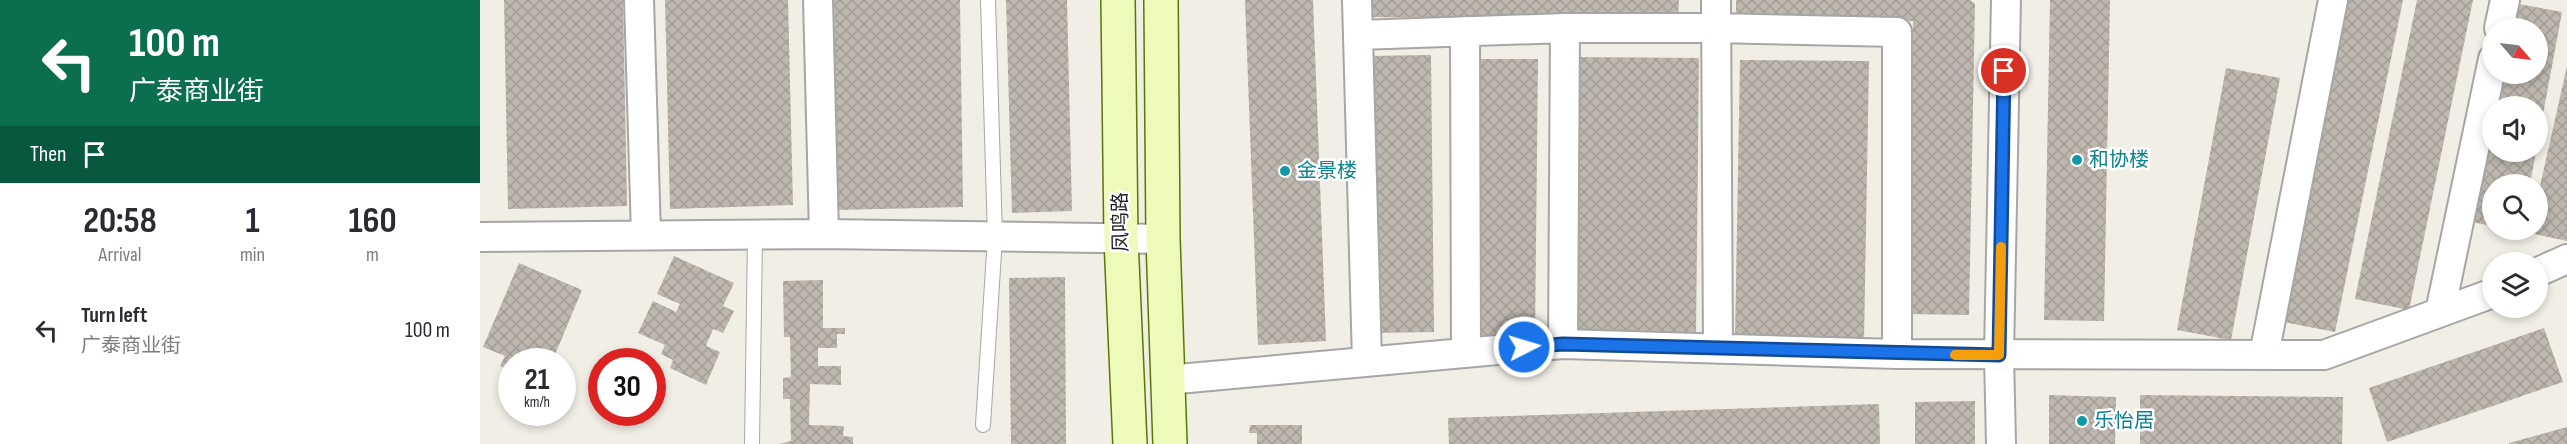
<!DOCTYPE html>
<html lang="en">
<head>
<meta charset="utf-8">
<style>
  :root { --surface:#fff; --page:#f7f7f7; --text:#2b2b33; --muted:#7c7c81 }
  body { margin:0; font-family:"Sofia Sans Condensed","Noto Sans SC",sans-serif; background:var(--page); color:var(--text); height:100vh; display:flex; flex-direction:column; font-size:22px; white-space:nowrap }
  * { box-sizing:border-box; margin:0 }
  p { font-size:20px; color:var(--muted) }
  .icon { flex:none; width:33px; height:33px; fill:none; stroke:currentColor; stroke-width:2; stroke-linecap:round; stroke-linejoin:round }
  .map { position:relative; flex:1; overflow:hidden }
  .sheet { display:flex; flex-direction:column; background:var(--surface); width:480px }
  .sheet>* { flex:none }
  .guide { background:#0b6e4f; color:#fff; overflow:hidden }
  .needle { width:39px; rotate:118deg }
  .tools { position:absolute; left:2002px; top:18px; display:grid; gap:12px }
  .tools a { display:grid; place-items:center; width:66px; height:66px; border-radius:50%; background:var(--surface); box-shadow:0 3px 9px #0003; font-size:30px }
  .speed { position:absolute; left:18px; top:348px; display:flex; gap:12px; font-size:30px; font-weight:700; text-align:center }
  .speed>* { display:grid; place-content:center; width:78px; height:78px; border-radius:50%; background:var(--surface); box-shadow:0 3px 9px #0003; line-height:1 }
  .speed small { font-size:15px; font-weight:400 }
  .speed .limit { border:9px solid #d22; background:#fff; color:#111 }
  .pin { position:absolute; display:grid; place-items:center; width:51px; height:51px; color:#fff; margin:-26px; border:3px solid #fff; border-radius:50%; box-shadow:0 2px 6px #0007 }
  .me { position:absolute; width:66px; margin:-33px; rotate:85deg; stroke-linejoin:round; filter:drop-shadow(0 0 4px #0008) }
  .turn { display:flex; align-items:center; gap:21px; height:126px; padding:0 30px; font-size:27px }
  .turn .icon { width:78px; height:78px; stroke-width:2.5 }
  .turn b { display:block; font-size:42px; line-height:51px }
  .then { display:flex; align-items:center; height:57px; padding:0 30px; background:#0003; gap:12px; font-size:22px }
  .eta { display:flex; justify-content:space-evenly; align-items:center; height:102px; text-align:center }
  .eta b { font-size:36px; font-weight:700; line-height:42px }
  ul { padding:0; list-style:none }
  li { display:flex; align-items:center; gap:18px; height:90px; padding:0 30px }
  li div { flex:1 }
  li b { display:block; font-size:22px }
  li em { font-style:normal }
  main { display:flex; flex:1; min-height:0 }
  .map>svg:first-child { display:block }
  .building { fill:url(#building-cross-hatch) }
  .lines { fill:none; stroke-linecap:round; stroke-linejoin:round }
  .service-casing { stroke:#a6a6a6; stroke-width:16 }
  .minor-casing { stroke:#a6a6a6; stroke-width:32 }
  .secondary-casing { stroke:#597804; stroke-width:36 }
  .service { stroke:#fff; stroke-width:14 }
  .minor { stroke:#fff; stroke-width:28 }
  .secondary { stroke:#edfab9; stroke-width:33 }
  .route-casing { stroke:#114b97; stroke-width:15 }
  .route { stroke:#1a73e8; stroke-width:10 }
  .slow { stroke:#f59e0b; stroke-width:10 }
  .culture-dot { fill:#0f9aa8; stroke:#fff; stroke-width:2 }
  .labels { text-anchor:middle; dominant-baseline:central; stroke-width:5; stroke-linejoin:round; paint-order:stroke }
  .culture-label { font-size:20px; fill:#0d838f; stroke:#fff; text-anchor:start }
  .street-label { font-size:20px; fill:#1f1f1f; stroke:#fff }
</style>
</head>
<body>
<main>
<section class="sheet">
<div class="guide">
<div class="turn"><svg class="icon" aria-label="left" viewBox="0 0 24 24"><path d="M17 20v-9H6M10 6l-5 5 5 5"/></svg><div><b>100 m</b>广泰商业街</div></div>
<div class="then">Then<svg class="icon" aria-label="arrive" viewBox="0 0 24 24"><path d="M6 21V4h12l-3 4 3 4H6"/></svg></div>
</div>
<div class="eta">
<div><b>20:58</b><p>Arrival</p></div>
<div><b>1</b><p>min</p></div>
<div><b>160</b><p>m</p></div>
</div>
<ul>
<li><svg class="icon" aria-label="left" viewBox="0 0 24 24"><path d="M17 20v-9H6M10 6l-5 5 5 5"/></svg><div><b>Turn left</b><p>广泰商业街</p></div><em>100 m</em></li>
</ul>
</section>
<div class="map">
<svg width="2087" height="444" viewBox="0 0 2087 444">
  <defs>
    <pattern id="building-cross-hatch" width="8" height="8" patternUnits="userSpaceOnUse" patternTransform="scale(1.5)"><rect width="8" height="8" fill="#bdb7ae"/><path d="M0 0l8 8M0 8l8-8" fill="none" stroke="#a29d95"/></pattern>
  </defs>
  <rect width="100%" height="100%" fill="#f0eee5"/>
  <path class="building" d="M24,0h119l4,206 -119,3z
    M185,0h123l5,205 -123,4z
    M354,0h126l3,207 -125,3z
    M526,0h61l5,211 -60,2z
    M765,0h68l13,341 -68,4z
    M893,0h306l-1,22 -305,-5z
    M1256,0h234l5,4 -6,311 -61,-1 5,-293 -177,-3z
    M1570,0h60l-6,321 -60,-1z
    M1864,0h59l-68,332 -57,-11z
    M1937,0h56l-64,310 -54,-11z
    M2028,2l54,10 -23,124 -1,-30h-45v46h43l-6,32h-37v42l-26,-5 27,-147h44v-46h-35z
    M951,55l3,277 -64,1 -3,-277z
    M1092,57l127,1 -3,276h-127z
    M995,59h63l-3,279h-63z
    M1260,60l129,1 -5,280 -129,-3z
    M2087,66v175l-37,-8v-3h8v-35z
    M1746,68l54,10 -49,262 -54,-10z
    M194,256l60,27 -11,23 11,5 -11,22 -10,-4 -7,17 14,6 -14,33 -36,-17 3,-8 -12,-6 4,-9 -27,-12 15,-32 23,11 4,-8 -23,-10z
    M39,263l63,27 -30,72h-40v9l-12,-5 5,-10 -22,-9z
    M585,277l1,167h-55l-2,-166z
    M343,280v48h22v6h-8v14h-19v18h23v19l-31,-1 -1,41 35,1 -1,10 10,1v7h-74l12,-3 -1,-42h-7v-21l8,-1 -1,-40h-6l-1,-56z
    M2064,328l19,54 -176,60 -18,-54z
    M1569,395l67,2 -1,47h-66z
    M1660,395l203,2 -1,47h-202z
    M1495,401v43h-60v-42z
    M1399,404l1,40h-431l-1,-26z
    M770,425h52v19h-45v-11h-8z
    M2087,427v17h-58v-1z"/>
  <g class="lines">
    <g class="service-casing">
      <path id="service" d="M503,425l12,-188 -7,-237
        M272,444l3,-210"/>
    </g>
    <g class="minor-casing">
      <path id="minor" d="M159,0l7,235
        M338,0l6,234
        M877,0l10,361
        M1236,0l2,349
        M2019,28l6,-28
        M985,31l1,322
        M878,35l207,-7
        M0,237l344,-3 339,5
        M2058,272l29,-13
        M1960,312l53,-253
        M1083,344l2,-316h150l182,4v322
        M1784,355l69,-355
        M687,380l396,-36 334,10 427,1 169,-62
        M1521,444l-2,-89 7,-355"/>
    </g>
    <g class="secondary-casing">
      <path id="secondary" d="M638,0l3,239 9,205
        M681,0l2,239 7,205"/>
    </g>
    <use href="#service" class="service"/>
    <use href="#minor" class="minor"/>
    <use href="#secondary" class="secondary"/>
  </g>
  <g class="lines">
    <g class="route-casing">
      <path id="route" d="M1044,347l39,-3 436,11 5,-284"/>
    </g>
    <use href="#route" class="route"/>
    <path class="slow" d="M1475,355h44l2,-108"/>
  </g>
  <g class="culture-dot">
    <circle cx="1597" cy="160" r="6"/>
    <circle cx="805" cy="171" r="6"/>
    <circle cx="1602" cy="421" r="6"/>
  </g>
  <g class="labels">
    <g class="culture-label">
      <text x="1609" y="160">和协楼</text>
      <text x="817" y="171">金景楼</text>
      <text x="1614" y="421">乐怡居</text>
    </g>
    <g class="street-label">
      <text transform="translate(641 222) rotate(-91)">凤鸣路</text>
    </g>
  </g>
</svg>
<div class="tools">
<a><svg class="needle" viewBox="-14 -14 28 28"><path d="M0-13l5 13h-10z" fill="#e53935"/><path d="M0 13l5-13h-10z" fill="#7c7c81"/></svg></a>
<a><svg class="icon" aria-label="sound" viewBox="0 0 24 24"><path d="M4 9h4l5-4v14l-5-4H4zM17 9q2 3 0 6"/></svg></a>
<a><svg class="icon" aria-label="search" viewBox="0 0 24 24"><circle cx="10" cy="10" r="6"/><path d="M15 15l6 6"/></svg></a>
<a><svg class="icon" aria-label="layers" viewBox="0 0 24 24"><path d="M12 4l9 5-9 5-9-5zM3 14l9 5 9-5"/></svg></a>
</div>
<div class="speed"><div>21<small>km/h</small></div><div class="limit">30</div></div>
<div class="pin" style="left:1524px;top:71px;background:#d93025"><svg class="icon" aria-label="arrive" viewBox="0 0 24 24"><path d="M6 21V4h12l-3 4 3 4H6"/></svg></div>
<svg class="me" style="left:1044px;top:347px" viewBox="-20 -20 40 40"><circle r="17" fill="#1a73e8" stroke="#fff" stroke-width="3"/><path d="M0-11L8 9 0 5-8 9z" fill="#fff"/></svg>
</div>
</main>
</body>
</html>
